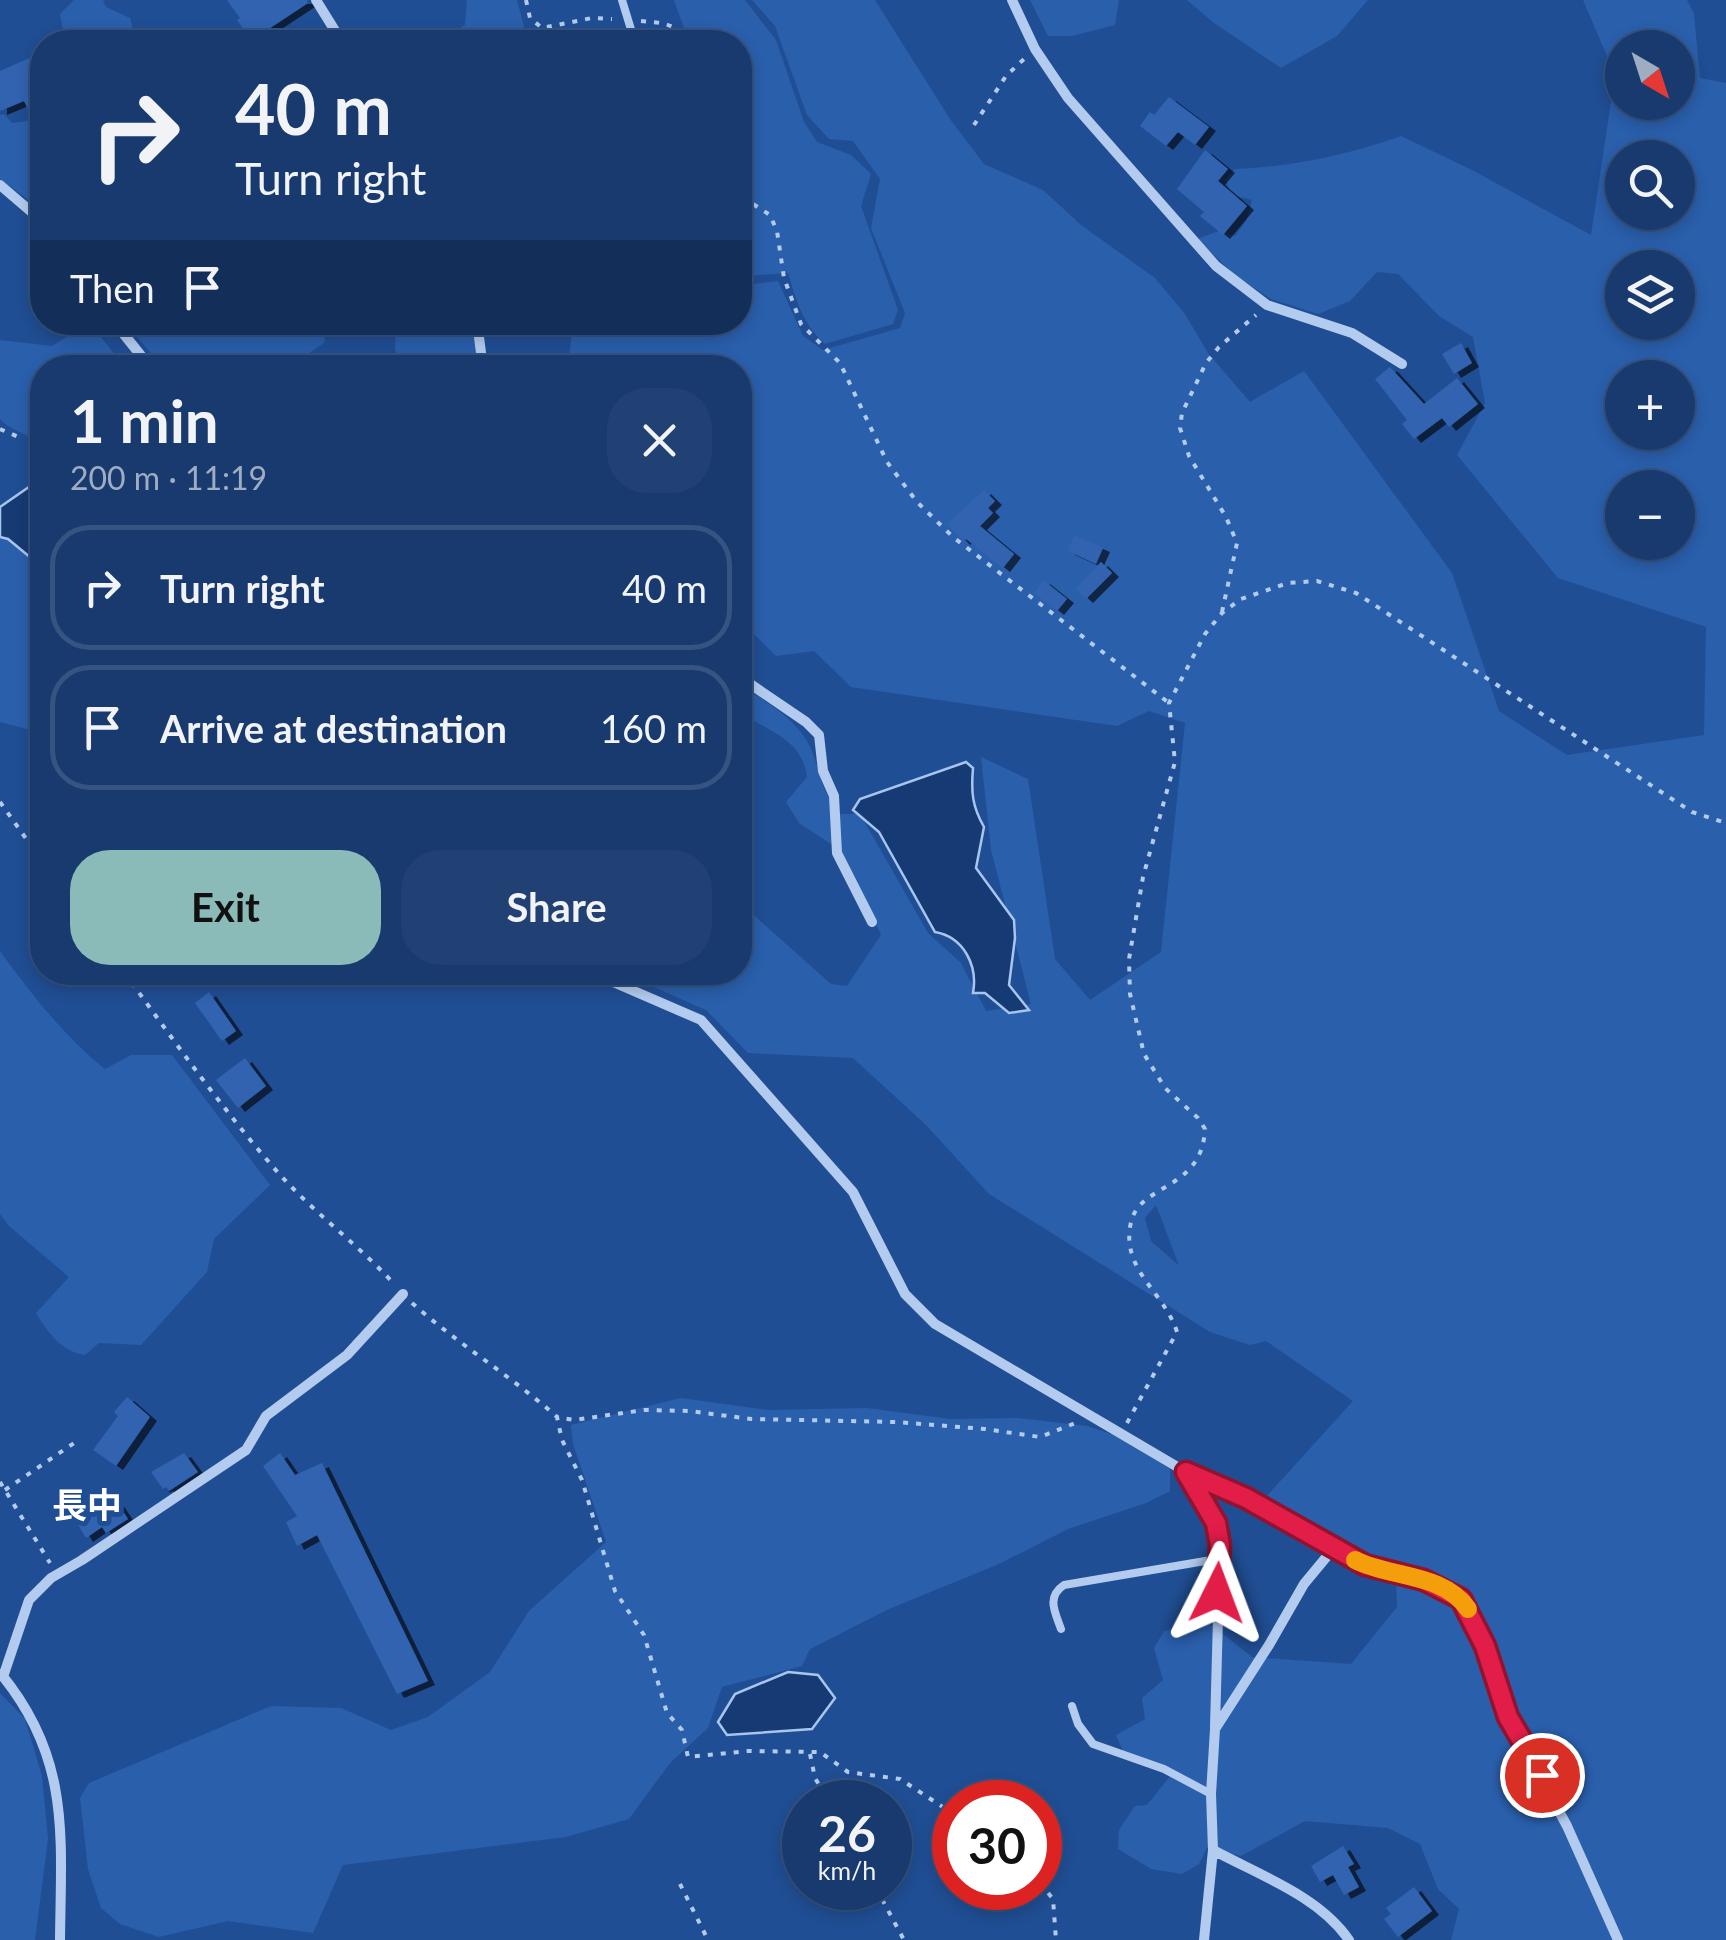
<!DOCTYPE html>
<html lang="en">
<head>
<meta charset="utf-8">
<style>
  :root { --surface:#183a6f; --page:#214174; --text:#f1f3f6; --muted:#9fadc3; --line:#365482; --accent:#8bbbb9 }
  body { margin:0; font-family:Lato,"Noto Sans JP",sans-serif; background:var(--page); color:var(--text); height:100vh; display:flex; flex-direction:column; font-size:38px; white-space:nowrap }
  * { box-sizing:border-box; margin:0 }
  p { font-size:32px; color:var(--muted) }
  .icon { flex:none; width:55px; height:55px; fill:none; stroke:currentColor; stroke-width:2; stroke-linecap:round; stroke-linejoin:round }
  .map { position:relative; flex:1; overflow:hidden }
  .panel { position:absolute; left:30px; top:355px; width:722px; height:630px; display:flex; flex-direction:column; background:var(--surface); border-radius:40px; box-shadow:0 5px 15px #0003,0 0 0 2px var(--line) }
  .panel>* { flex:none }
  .top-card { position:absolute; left:30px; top:30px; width:722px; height:305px; border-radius:40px; box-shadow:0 5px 15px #0003,0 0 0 2px var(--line); background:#183a6f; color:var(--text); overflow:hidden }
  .needle { width:65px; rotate:141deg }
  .controls { position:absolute; left:1605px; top:30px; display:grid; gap:20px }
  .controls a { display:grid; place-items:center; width:90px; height:90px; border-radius:50%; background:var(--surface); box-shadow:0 5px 15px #0003,0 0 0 2px var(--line); font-size:50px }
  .speed { position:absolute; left:782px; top:1780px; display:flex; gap:20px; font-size:50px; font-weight:700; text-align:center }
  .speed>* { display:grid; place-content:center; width:130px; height:130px; border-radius:50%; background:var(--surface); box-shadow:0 5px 15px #0003,0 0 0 2px var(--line); line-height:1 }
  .speed small { font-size:25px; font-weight:400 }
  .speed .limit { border:15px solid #d22; background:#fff; color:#111 }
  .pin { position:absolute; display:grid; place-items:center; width:85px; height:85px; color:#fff; margin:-42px; border:5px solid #fff; border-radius:50%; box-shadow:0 2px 10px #0007 }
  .me { position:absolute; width:110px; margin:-55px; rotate:3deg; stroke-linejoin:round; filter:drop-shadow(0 0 8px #0008) }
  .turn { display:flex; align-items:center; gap:35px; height:210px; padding:0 40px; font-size:45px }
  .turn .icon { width:130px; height:130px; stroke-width:2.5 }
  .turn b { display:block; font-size:70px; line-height:85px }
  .then { display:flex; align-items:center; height:95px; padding:0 40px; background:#0003; gap:20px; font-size:38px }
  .round { display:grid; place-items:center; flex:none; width:105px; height:105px; border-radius:40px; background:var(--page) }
  .summary { display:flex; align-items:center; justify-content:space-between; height:170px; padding:0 40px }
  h1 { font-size:60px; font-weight:700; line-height:75px }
  .primary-button { display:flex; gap:20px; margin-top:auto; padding:20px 40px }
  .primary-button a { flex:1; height:115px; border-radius:40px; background:var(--accent); color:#111; font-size:40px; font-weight:700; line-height:115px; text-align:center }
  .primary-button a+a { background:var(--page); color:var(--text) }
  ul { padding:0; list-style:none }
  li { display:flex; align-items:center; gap:30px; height:125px; margin:0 20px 15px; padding:0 20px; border:5px solid var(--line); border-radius:40px }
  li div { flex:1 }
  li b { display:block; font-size:38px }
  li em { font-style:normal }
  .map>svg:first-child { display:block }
  .green { fill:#2a5fac; fill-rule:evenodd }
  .water { fill:#163a73; stroke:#a7c5ef; stroke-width:2.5 }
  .building { fill:#3064b1; filter:url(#shadow) }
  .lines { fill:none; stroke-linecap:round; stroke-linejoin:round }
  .path { stroke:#b3cbee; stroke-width:4; stroke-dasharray:5 8; stroke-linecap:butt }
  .service { stroke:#b3cbee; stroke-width:8 }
  .minor { stroke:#b3cbee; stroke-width:10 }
  .route-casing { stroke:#92132f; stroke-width:25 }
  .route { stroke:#e11d48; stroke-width:18 }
  .slow { stroke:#f59e0b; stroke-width:18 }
  .labels { text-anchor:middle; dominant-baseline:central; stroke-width:10; stroke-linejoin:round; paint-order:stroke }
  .neighbourhood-label { font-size:35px; font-weight:bold; fill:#fff; stroke:#204e94 }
</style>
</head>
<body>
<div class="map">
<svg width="1726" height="1940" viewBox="0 0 1726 1940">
  <defs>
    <filter id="shadow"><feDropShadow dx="7" dy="4" stdDeviation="0" flood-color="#0009"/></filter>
  </defs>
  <rect width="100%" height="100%" fill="#204e94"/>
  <path class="green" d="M74,0h29l3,7 24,11 6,24h-71l-5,-28z
    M467,0h50l11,42h-90l27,-17z
    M674,0h71l31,40 28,82 13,20 34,13 20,19 -10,32 37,104 -5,14 -68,20c-22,-19 -29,-44 -37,-71l-41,3 -7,-2v-232h-51z
    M752,0h123l75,119 34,45 59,26 38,35 74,53 30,36 23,39 42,49 54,-31 148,202 47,138 68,44 137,-20 2,-108 -148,-49 -101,-123 28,-52 -12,-66 -34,-21 -41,-42 -21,-2 -27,29 -32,13 -47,-15 -35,-23 -39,-37 22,-8 16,5 11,-15 6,-21 -20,-5 -7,-15 10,-11c56,-2 113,-14 166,-33l71,34 119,65 24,-160 -32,-75h104l7,14 6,64 26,5v1857h-275l8,-31 -21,-20 -18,-45 -32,-16 -83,-7 -64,35 -34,-8 -8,16 -17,10 -31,-5 -33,-20 1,-19 16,-24 12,-1 28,-35 -52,-19 -7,-16 29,-16 -3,-21 21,-18 -9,-32 10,-17 45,-8 43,34 99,7 46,-57 -1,-29 -130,-81 87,-96 -87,-60 -16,4 -40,-13 -221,-138 -63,-69 -73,-67 -105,-5 -42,-43 -84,-37 118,-1v-69l91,81 16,2 34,-51 -41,-85 -41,-27 -13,-21 21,-25c-5,-40 -41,-45 -67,-66v-26c25,16 59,35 71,64 12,29 7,38 30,65h19l68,119 33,30 25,48 45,-7 -40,-154 -10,-93 47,22 27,180 35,41 71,-48 24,-229 -36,-12 -32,15 -266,-39 -37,-36 -38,5 -31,-31 -2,-32 -3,-3v-222l-166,-1 -5,-10 4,-34 167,-1v-40l14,2 24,-3 25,55 20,14 77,-22 5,-15 -34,-85 9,-49 -27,-38 -24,-2 -22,-24 -32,-89zM1622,48h56v54h-56zM1622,158h56v54h-56zM1622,268h56v54h-56zM1622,378h56v54h-56zM1622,488h56v54h-56zM1156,1205l22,58 -1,1 -26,-23 -6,-23z
    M1030,0h89l-4,25 -43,11h-24z
    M1187,0h181l-31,36 -56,32 -67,-45z
    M42,108v102l-42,-31v-64l4,-1 8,9 15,-2z
    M57,323h33l26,33 22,5 5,6 -101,1v79c-11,-14 -31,-15 -42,-28v-79l52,6 16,-10z
    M125,323h190l10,13 -1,7 -36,24h-125z
    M396,323h75l16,44h-86l-6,-18z
    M0,522l42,32v179l-42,-11z
    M0,951c30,42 65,86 105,118l26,-14h41l98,130 -56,54 -7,33 -66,73 -42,-2 -14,12c-24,-4 -36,-21 -49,-42l33,-36 -60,-51 -9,-12z
    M681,1398l86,12 100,-2 83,11 68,-1 69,8 30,10 53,33v22l-24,12 -78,26 -69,35 -110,45 -79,40 -8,17 -80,21 -14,41 -38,35 -41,56 -63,18 -223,28 -30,68 -85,-12 -69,16 -39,-13 -19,-16 -13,-39 -8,-71 9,-15 182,-77 70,2 50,22 37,-13 62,-45 39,-61 77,-69 -33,-98 -2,-19z
    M0,1693l25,26 17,57 6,63 -13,101h-35z"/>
  <path class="water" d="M42,478v89l-34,-28 -8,-2v-30z
    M966,762l7,6c-2,24 -1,38 11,59l-8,41 38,52 1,18 -6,47 20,25 -20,3 -24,-20h-12c5,-27 -9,-56 -38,-61l-56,-100 -26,-22 7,-11z
    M788,1672l30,3 17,23 -23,31 -85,6 -9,-13 17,-28z"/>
  <path class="building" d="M227,0h80l1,3 -59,39 -9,-4 4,-8 -7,-10 3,-2z
    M34,56l8,23v24l-14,6 -4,-8 -24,10v-40z
    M1169,97l40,30 -14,18 -17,-13 -12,14 -26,-20 10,-14 4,3z
    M1205,150l23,19 -10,12 29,25 -24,29 -23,-19 4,-4 -27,-23z
    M1461,343l11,20 -18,11 -12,-20z
    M1390,367l34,37 33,-26 21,26 -29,23 -7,-9 -28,21 -12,-15 5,-4 -32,-41z
    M984,490l11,11 -7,7 5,5 -13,13 34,28 -11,14 -37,-29 -3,2 -16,-17z
    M1074,535l29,13 -7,16 -28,-13z
    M1101,562l11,11 -26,26 -11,-10z
    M1043,580l24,19 -10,12 -23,-18z
    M209,992l27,39 -14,10 -27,-38z
    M245,1058l21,28 -28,22 -22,-28z
    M127,1397l23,20 -34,49 -23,-16 25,-34 -4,-4z
    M184,1453l14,19 -29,19 -3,-4 -3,2 -12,-17z
    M280,1453l15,22 27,-12 106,218 -31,13 -80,-159 -20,11 -11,-24 11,-6 -34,-50z
    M114,1498l14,21 -22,14 -4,-6 -16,11 -9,-15z
    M1343,1846l11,18 -6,3 11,20 -15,8 -11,-20 -13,7 -9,-16z
    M1414,1887l18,24 -34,26 -14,-18 7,-5 -5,-6z"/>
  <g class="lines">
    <path class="path" d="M526,0l4,18 12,10 50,-10 20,1
      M641,21c19,2 37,1 43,21
      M974,125l32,-49 18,-17
      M740,168l8,28 5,8 17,11 7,16 7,47 17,46 39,39 47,99 30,40 36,35 216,166
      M0,429l21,9
      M1222,612l15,-69 -11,-26 -37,-61 -9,-28 2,-15 24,-50 13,-16 37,-32
      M0,802l42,59
      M124,972c48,66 96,134 150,196 37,43 83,75 121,117
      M412,1303c46,41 99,73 145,114
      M1127,1423l50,-91c-13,-41 -57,-62 -46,-110 9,-39 71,-31 74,-93l-7,-11 -33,-30 -21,-34 -14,-60 -1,-35 14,-82 32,-115 -6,-59 36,-69 17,-21 19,-14 47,-16 29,-2 39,12 336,219 34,11
      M0,1482l50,81
      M5,1490l72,-49
      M810,1754l5,24 14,24
      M955,1815l-55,-36 -52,-7 -28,-20 -72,-1 -60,6 -6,-27 -15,-17 -23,-78 -29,-44 -33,-111 -20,-40 -5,-23 17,3 70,-10 45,1 62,8 145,3 89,7 55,8 38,-15
      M1040,1883l13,16 3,41
      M680,1884l28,56
      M876,1888l28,52"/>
    <path class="service" d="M622,0l11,36
      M1061,1629c-6,-17 -15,-32 3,-44l153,-26
      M1072,1706l6,18 15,20 71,25 47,25"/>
    <path class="minor" d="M316,0l26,42
      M1012,0l23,49 33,49 148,168 51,39 85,28 50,31
      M0,185l42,36
      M114,322l37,46
      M477,322l6,46
      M740,677l66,45 13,13 4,36 11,25 3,57 35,69
      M590,972l111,48 152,172 52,102 30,30 251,148 60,26 87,51 32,16 60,15 36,19 24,47 23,71 59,109 51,114
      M1187,1472l29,51 4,22 -5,182
      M1,1674c70,85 60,163 59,266
      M3,1677l26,-77 22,-22 31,-18 164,-110 20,-34 81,-61 56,-61
      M1213,1850c46,25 106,46 136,90
      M1204,1940l9,-90 -2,-56 4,-65 54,-84 35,-61 29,-35"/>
  </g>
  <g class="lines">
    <g class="route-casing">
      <path id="route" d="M1217,1593l3,-48 -4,-22 -30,-51 60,26 119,67 59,15 37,19 24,47 23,71 34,58"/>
    </g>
    <use href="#route" class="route"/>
    <path class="slow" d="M1355,1560c35,18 89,13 113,49"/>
  </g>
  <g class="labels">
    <g class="neighbourhood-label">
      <text x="87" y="1504">長中</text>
    </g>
  </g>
</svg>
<div class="controls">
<a><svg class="needle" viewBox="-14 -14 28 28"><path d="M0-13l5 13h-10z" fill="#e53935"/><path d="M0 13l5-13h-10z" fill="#9fadc3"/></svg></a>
<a><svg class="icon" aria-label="search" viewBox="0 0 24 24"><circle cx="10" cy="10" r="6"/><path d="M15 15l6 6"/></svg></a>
<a><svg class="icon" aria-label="layers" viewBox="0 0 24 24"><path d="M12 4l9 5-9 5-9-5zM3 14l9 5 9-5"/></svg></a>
<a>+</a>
<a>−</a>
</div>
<div class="speed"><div>26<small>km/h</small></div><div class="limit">30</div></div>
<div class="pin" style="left:1542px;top:1775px;background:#d93025"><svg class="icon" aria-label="arrive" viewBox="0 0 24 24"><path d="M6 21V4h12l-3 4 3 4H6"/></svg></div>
<svg class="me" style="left:1217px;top:1593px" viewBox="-20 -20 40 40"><path d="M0-17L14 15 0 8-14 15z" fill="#e11d48" stroke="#fff" stroke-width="4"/></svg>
<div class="top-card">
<div class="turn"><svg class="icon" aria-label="right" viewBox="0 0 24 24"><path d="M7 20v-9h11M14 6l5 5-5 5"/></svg><div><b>40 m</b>Turn right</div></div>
<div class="then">Then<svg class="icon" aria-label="arrive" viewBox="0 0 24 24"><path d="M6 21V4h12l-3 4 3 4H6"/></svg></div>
</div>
<section class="panel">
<div class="summary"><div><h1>1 min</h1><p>200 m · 11:19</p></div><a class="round"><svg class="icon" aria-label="close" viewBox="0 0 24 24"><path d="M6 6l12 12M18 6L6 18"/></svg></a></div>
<ul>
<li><svg class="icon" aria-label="right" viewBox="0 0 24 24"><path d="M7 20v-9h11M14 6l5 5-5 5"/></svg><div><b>Turn right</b></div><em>40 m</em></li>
<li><svg class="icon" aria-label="arrive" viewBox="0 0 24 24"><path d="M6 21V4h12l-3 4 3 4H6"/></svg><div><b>Arrive at destination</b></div><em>160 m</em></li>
</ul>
<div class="primary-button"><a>Exit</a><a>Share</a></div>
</section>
</div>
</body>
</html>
